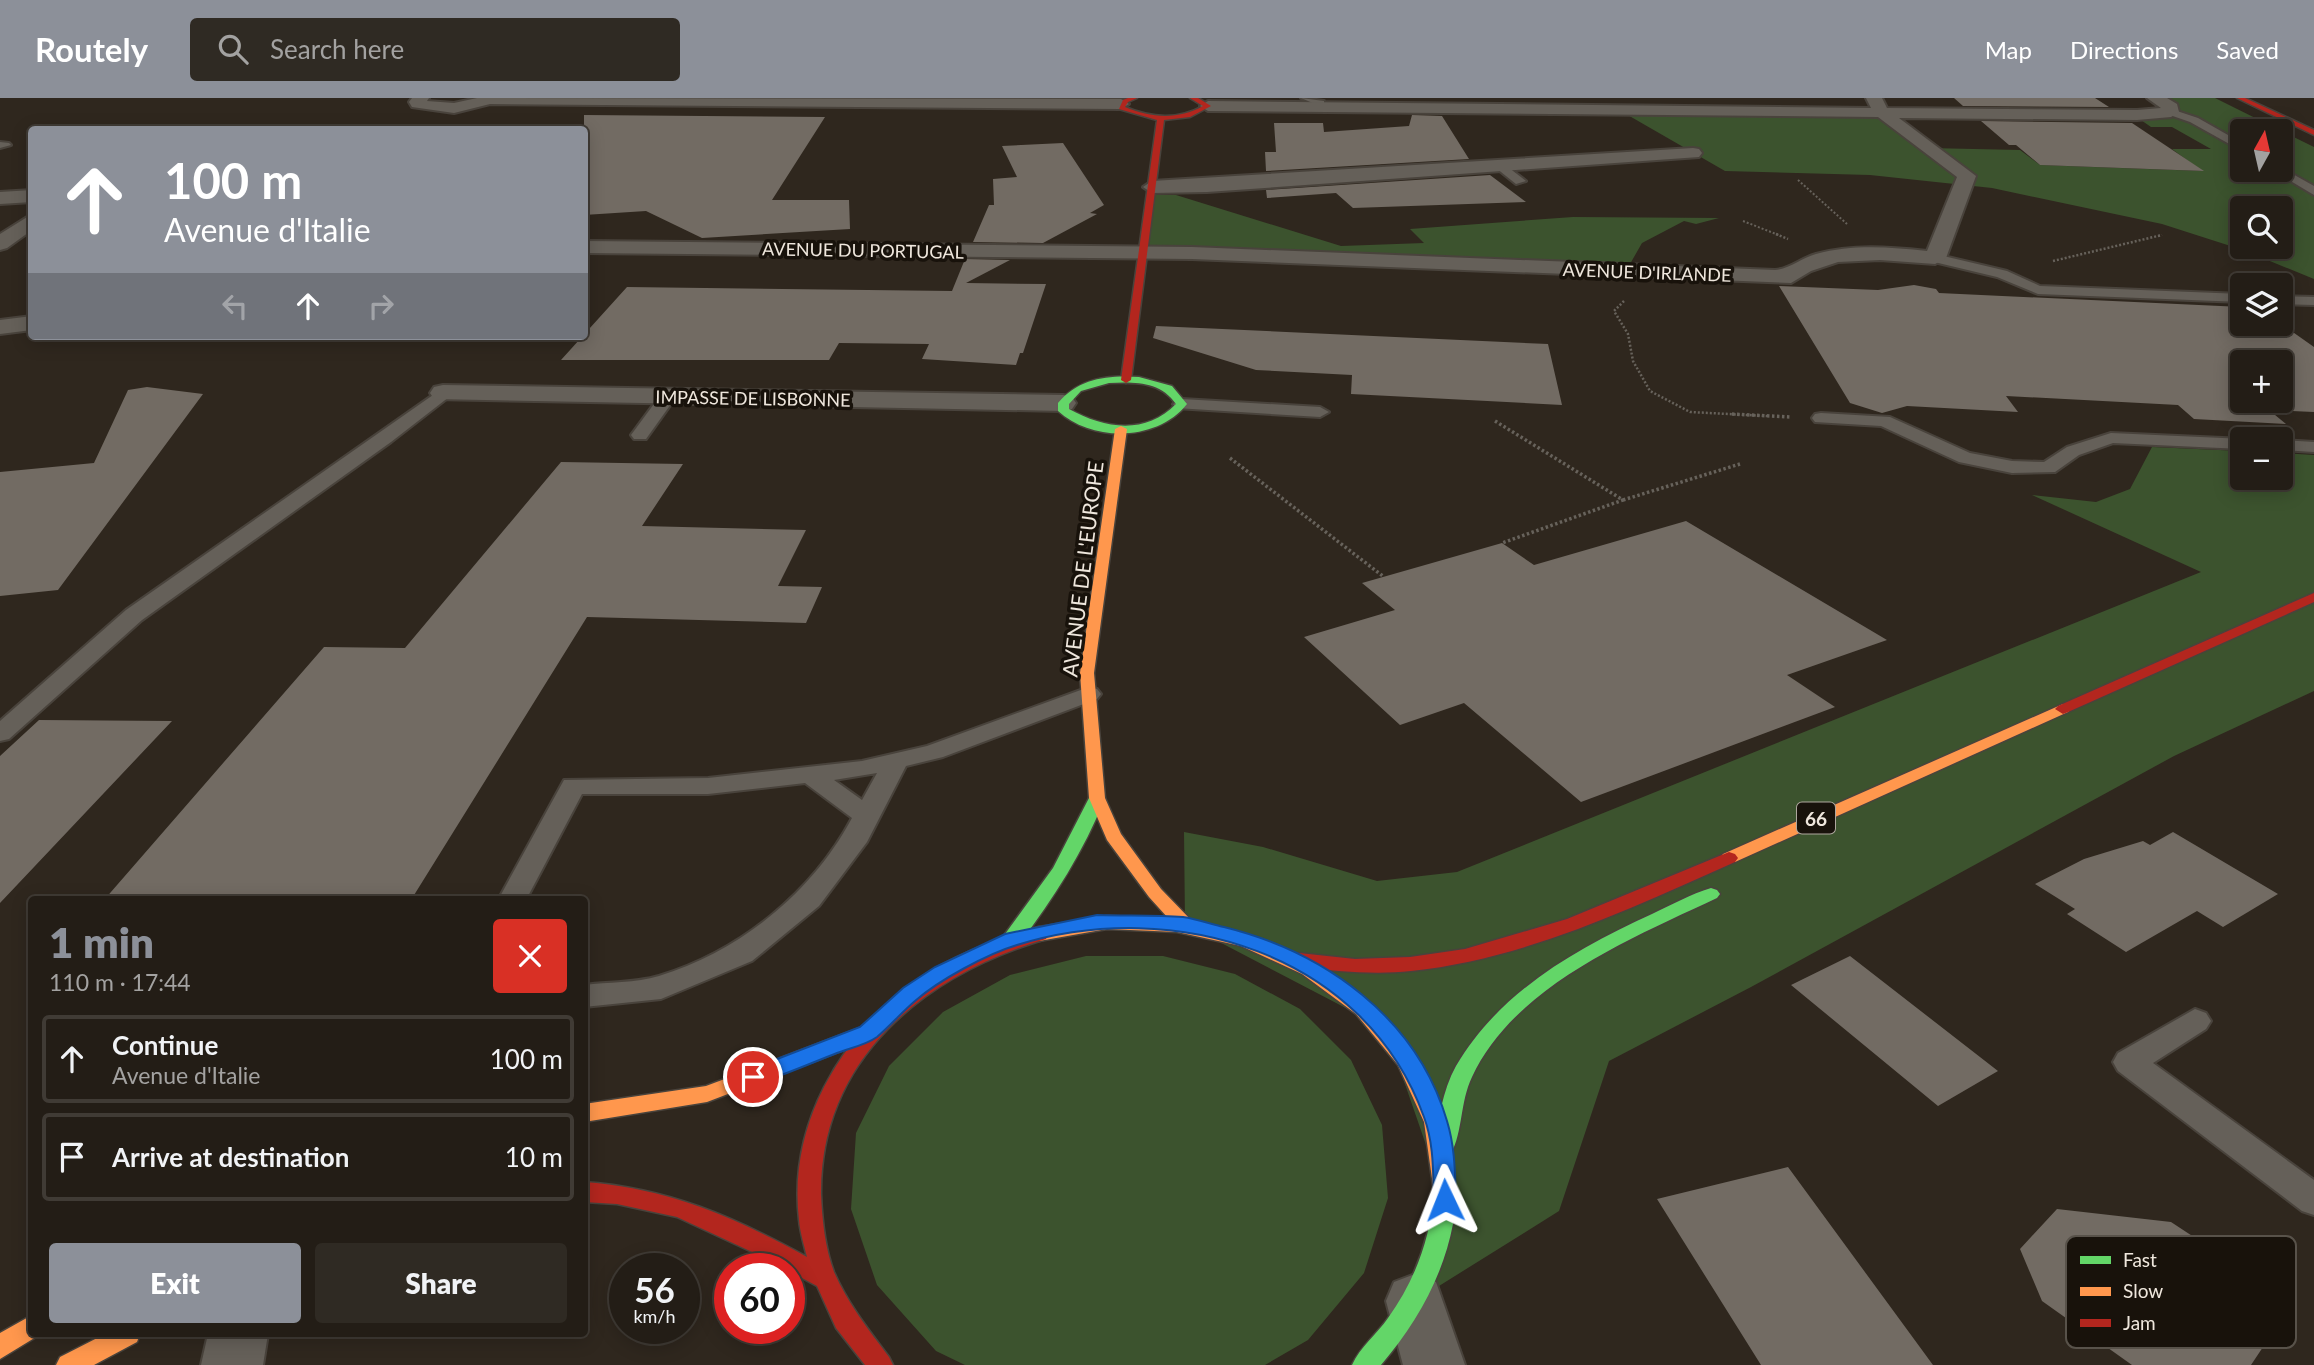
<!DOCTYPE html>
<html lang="en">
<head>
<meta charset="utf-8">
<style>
  :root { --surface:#231d16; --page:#2f2a23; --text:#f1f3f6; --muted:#a3a2a1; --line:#403b35; --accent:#8c9099 }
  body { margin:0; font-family:Lato,sans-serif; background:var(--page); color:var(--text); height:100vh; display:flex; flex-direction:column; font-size:26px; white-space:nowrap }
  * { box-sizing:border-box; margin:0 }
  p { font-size:23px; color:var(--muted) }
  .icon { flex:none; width:38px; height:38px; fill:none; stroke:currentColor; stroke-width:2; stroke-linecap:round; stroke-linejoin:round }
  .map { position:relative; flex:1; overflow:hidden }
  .side { position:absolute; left:28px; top:798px; width:560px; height:441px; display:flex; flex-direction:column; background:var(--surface); border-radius:7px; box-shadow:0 4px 18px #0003,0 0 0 2px var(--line) }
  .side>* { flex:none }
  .banner { position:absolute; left:28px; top:28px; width:560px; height:214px; border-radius:7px; box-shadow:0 4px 18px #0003,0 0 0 2px var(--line); background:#8c9099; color:#fff; overflow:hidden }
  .needle { width:46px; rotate:8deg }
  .buttons { position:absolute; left:2230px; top:21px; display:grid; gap:14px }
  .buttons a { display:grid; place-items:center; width:63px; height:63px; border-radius:7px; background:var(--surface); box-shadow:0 4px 18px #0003,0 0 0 2px var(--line); font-size:35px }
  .speed { position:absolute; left:609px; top:1155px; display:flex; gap:14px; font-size:35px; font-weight:700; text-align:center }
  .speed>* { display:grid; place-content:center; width:91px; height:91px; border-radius:50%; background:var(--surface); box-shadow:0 4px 18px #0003,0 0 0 2px var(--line); line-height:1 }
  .speed small { font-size:18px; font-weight:400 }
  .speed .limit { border:10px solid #d22; background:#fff; color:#111 }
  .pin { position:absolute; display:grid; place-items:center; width:60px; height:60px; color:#fff; margin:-30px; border:4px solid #fff; border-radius:50%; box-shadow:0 2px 7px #0007 }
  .me { position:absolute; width:77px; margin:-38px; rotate:358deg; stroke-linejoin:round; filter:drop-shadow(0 0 5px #0008) }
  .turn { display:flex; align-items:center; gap:24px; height:147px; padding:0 21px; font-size:32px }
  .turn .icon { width:91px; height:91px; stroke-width:2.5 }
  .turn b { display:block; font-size:49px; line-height:60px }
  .lanes { display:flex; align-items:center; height:66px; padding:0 21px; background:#0003; justify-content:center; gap:35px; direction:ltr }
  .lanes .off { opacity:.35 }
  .round { display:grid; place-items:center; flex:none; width:74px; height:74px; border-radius:7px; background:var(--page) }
  .summary { display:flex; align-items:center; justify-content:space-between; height:119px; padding:0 21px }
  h1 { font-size:42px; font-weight:800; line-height:52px; color:var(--accent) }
  .action { display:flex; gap:14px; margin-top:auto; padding:14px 21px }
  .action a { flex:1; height:80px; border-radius:7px; background:var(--accent); color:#fff; font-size:28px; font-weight:800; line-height:80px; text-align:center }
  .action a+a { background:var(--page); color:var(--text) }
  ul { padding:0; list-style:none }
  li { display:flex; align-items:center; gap:21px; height:88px; margin:0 14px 10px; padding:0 7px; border:4px solid var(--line); border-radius:7px }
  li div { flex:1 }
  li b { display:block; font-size:26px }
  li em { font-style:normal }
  header { display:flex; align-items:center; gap:42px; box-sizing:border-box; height:98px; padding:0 35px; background:var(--accent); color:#fff }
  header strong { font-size:33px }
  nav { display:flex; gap:38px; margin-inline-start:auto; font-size:24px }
  .search { width:490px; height:63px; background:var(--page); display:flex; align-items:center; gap:18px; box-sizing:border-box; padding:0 24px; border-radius:7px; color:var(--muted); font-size:26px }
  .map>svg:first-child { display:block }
  .green { fill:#3c532e; fill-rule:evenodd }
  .building { fill:#726b63; fill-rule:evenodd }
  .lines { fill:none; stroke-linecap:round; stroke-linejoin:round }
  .lane-casing { stroke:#49433c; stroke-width:4 }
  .street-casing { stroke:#49433c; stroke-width:4 }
  .fast-casing { stroke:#49433c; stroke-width:3 }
  .slow-casing { stroke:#49433c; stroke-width:3 }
  .jam-casing { stroke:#49433c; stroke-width:3 }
  .path-far2 { stroke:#67625b; stroke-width:2; stroke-dasharray:2 2; stroke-linecap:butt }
  .path-far1 { stroke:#67625b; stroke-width:2.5; stroke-dasharray:2 2; stroke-linecap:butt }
  .path { stroke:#67625b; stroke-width:3.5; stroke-dasharray:2.5 2.5; stroke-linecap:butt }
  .lane { fill:#656059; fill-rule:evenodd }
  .street { fill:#656059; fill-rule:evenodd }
  .fast { fill:#63d668; fill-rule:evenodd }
  .slow { fill:#ff974d; fill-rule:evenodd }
  .jam { fill:#b3261e; fill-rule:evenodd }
  .route { fill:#1a73e8; stroke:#114b97; stroke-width:2 }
  .labels { text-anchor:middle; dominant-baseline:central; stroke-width:7; stroke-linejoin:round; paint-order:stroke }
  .far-street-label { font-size:18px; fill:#efe7dd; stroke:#18120b }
  .shield { fill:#18120b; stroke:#aea79e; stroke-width:2 }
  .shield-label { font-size:19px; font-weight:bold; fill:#efe7dd }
  .street-label { font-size:21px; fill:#efe7dd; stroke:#18120b }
  .key { fill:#18120b; stroke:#58524a; stroke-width:2 }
  .key-label { font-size:19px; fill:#efe7dd }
</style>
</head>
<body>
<header>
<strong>Routely</strong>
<div class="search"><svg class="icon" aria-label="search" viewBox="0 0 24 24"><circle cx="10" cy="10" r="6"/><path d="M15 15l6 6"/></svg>Search here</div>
<nav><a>Map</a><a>Directions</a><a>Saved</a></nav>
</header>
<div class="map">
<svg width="2314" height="1267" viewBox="0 0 2314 1267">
  <rect width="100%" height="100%" fill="#2f271e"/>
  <path class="green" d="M2155,0h60l99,49v132l-71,-29 -81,-26 -170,-36 -122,-13 -145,-4 -106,-61 262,2 47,36 92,2 20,15 162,6 -30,-22h39l-39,-22h-21l-13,-9 33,-6zM2242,33h38v39h-38zM2242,110h38v39h-38z
    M1151,97h25l165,51 83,-3 -14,-14 163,-12 146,1 -23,6 -12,-3 -42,22 -16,28 -484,-18z
    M2152,349l90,4v27h38v-25l34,2v236l-140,65 -423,231 -142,74 -50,150 -144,90 30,-101 -59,-171 -201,-105 -1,-92 79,15 114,34 80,-9 744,-300 -169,-77 64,7 34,-13z
    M1086,858h77l72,18 65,35 51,51 31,65 6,73 -24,75 -56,67 -43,25h-300l-29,-14 -59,-66 -26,-76 5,-76 33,-67 54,-54 67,-37z"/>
  <path class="building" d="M1954,0h141l14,9 -146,-1z
    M584,17l241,2 -53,83h77l1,29 -148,9 -56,-27 -62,4z
    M1412,17l30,1 27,43 -203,12 -1,-19h11l-2,-29h49l1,9 85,-6z
    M1981,23l151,2 72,48 -164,-6 -24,-20h-7z
    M1063,45l41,62 -14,8 7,1 -54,29 -70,-1 16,-37h5l-1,-26 24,-2 -15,-31z
    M1490,77l36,27 -173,6 -17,-15 -69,5 -1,-8z
    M965,161l45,1 -44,23 80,1 -23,69h-3l-4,12 -94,-6 7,-15 -90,-1 -10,17h-268l66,-73 325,4z
    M1914,187l22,4 3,4 303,14v17l38,-1 34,24v65l-45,-2 17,14 -92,-5 -16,-14 -172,-9 12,16 -111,-6 -25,7 -32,-10 -71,-117 99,4zM2242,264h38v39h-38z
    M1156,228l392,18 14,61 -211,-11 1,-19 -96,-5 -103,-32z
    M147,289l56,7 -145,196 -58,6v-124l94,-9 34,-73z
    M561,364l122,2 -41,62 164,4 -28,56 44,1 -16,36 -219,-6 -176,283h-307l220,-253 81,1z
    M1686,423l201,119 -100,35 48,32 -254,95 -117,-99 -64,22 -96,-88 91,-27 -33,-27 140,-40 32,22z
    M39,622l133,1 -172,182v-147z
    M2173,734l105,62 -55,33 -26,-16 -71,41 -59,-38 8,-5 -40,-25 49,-25 59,-18 7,4z
    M1850,858l148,115 -60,35 -147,-121z
    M1788,1069l145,198h-172l-104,-166z
    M2057,1111l114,13 70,46 32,64 -22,33h-119l-90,-64 -22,-52z"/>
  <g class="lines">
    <g class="lane-casing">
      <path id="lane" d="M1301,0l23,3v6l-9,2v-5z
        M2171,11l27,9 44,25v8l-52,-29 -23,-8 -1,-2z
        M0,44l9,1 2,2 -11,3z
        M1496,66h8l22,17 -10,3 -20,-16z
        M2280,69l34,19v9l-42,-25h8z
        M1935,156l72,17 33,15 202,8v8l-204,-8 -41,-17 -67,-16v-6z
        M2280,198l34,1v8l-34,-1z
        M443,290l8,5 -2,4 -58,45 -249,178 -133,119 -9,2v-20l126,-111z
        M668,294l8,5 -30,42h-12l-3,-4 3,-4 28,-38z
        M1182,301l138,8 9,5 -9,5 -144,-9 -3,-4z
        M1821,315l69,4 80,36 42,8 32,1 23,-15 44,-14 134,6h-3v10l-129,-6 -34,12 -24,17 -43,1 -53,-11 -78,-36 -66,-4 -3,-4 3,-4z
        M2280,342l34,2v10l-34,-2z
        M1089,589l8,2 4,5 -4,5 -154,58 -37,9 -39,76 -48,64 -67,55 -91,38 -77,8v-22c24,-3 52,-2 75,-9 81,-25 153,-83 193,-158l-47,-35 -97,11h-126l-56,106h-28l66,-120 144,-2 154,-17 65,-15zM877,675l-15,27 -28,-20z
        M2195,911l11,4 5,8 -5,8 -53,34 161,117v35l-12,-4 -184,-140 -5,-9 5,-9z"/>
    </g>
    <g class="street-casing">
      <path id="street" d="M412,0h17l-2,3 27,2 23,-5 644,1 8,5 -8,5 -631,-5 -36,9 -42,-6 -3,-5z
        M1866,0h16l5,10 250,2 24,-2 -14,-10h20l10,6 2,8 -8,5 -34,3 -238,-2 77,58 -30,82 -11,6 -55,-4 -42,2 -27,9 -20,12 -599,-24 -608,-6v-12l608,6 583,23c15,-1 26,-12 41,-16 36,-10 74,-7 111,-3l30,-74 -79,-60 -670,-6 -8,-5 8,-5 663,7z
        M1693,50l6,1 3,4 -3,4 -492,35 -55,1 -9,-6 9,-6z
        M32,92v12l-32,2v-12z
        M32,116v16l-25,18 -7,2v-16z
        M32,218v14l-32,4v-14z
        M443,287l620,10 9,2 4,6 -4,6 -9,2 -629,-12 -4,-6 4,-6z
        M1415,1176l21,8 29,83h-62l-17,-64 8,-19z
        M208,1236h60l-5,31h-62z"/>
    </g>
    <g class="fast-casing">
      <path id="fast" d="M1139,279l33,9 15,18c-29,37 -94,39 -129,7v-8c21,-25 50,-28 81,-26zM1109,285c25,-1 51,-2 67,21 -30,31 -71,25 -107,5v-5l12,-13z
        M1097,695l8,5c-21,53 -51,100 -86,146l-7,2 -7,-2 -2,-5 2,-5 48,-66 36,-70z
        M1711,790l6,2 3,4 -3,4c-85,40 -203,88 -245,179 -12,25 -9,54 -21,77l-8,3 -8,-3 -3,-6c7,-27 10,-57 24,-82 44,-75 120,-117 196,-152 19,-9 39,-20 59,-26z
        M1445,1085l8,3c5,11 3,26 0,38 -10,53 -37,100 -72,141h-29c8,-18 25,-31 36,-47 27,-38 42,-78 46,-125l3,-7z"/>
    </g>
    <g class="slow-casing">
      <path id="slow" d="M1121,328l6,3 -33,244 11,125 16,36 40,55 32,33 59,14 63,28 55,40 44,51 32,67 10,71 -3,7 -8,3 -8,-3 -3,-7 -10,-71 -26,-57 -42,-51 -54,-40 -61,-28 -64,-14 -70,-3 -68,12 -7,-2 -2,-5 2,-5 7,-2 68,-11 61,2 -19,-21 -42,-57 -18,-42 -9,-125 35,-244z
        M2063,606l8,5 -3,3 -333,150h-12l-3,-4 3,-4z
        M868,927l7,3 3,5 -3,5 -168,64 -123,20v-18l122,-18z
        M32,1217v19h9l-41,25v-26z
        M105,1236h35l-3,8 -43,23h-38l4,-8z"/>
    </g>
    <g class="jam-casing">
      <path id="jam" d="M1128,0h9l-9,4 -3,5c26,11 53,13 78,-1l-13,-8h8l13,8 -21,11 -26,3 -33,260 -5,3 -5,-3 36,-260 -38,-11 4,-9z
        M2237,0h8l69,32v5z
        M2314,495v9l-246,110 -5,2 -8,-5 3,-3z
        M1729,754l6,2 3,4 -3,4c-103,46 -210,97 -324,109 -37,4 -75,0 -112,-4l-7,-2 -3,-5 3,-5 7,-2 56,6 55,-2 55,-8 102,-30z
        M1039,829l7,2 2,5 -2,5c-121,36 -226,119 -225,255 1,25 4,54 13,78 14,32 34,57 55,85l4,8h-28l-29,-37 -19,-42 -28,-15v-2l-112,-52 -60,-13 -33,-2v-20c84,6 150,35 223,75 -3,-12 -7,-25 -8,-37 -11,-94 40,-181 113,-236 37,-28 83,-44 127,-57z"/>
    </g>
    <path class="path-far2" d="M1798,82l49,44
      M1743,123l38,15
      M2158,138l4,-1"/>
    <path class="path-far1" d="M1776,136l12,5
      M2053,163l109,-26
      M1624,203l-10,10 14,23 5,27 17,30 40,21 77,4"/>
    <path class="path" d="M1732,316l58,3
      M1495,323l128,79 -121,43
      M1230,360l154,119
      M1623,402l117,-36"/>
    <use href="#lane" class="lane"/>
    <use href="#street" class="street"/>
    <use href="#fast" class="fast"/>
    <use href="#slow" class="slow"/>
    <use href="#jam" class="jam"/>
  </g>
  <path class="route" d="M1097,817c29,1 58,0 86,2 14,2 28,7 41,10 101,25 193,91 223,194 8,26 8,52 9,79l-3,7 -8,3 -8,-3 -3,-7c-1,-28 0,-56 -10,-83 -59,-164 -250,-221 -407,-172 -30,9 -78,35 -102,56 -13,11 -25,25 -38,36 -11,8 -27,11 -40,16 -28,11 -55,23 -84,32l-7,-2 -3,-6 3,-6 114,-44 43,-39 32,-21 70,-33z"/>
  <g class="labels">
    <g class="far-street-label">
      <text transform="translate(863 152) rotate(1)">AVENUE DU PORTUGAL</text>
      <text transform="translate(1647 174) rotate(2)">AVENUE D'IRLANDE</text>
      <text transform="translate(753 300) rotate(1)">IMPASSE DE LISBONNE</text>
    </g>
    <rect class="shield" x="1797" y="704.5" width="38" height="31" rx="5"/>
    <g class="shield-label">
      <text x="1816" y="720">66</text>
    </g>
    <g class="street-label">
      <text transform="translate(1082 471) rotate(-83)">AVENUE DE L'EUROPE</text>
    </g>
  </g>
  <rect x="2066" y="1138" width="230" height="112" rx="10" class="key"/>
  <rect x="2080" y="1158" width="31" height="8" fill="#63d668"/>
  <rect x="2080" y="1189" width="31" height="9" fill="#ff974d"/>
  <rect x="2080" y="1221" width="31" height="8" fill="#b3261e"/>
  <g class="key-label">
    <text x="2123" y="1169">Fast</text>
    <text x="2123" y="1200">Slow</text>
    <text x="2123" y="1232">Jam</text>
  </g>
</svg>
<div class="buttons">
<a><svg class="needle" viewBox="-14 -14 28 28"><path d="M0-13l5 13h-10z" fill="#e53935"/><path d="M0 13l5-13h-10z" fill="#a3a2a1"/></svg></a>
<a><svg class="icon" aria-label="search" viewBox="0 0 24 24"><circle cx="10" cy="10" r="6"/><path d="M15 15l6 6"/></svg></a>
<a><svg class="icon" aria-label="layers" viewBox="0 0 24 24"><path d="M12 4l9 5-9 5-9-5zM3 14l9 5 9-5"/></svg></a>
<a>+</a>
<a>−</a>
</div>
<div class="speed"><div>56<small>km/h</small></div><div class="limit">60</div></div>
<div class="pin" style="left:753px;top:979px;background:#d93025"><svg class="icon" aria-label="arrive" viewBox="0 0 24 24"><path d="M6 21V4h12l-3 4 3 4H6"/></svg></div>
<svg class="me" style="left:1445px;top:1102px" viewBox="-20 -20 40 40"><path d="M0-17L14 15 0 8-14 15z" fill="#1a73e8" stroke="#fff" stroke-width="4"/></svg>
<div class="banner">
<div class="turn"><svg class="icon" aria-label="ahead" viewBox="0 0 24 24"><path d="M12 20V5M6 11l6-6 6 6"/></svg><div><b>100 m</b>Avenue d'Italie</div></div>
<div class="lanes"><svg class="icon off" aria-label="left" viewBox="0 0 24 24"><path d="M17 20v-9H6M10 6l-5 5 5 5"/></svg><svg class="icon" aria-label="ahead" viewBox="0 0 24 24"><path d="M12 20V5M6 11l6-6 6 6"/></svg><svg class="icon off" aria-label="right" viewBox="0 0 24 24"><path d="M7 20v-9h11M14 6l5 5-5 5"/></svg></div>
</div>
<section class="side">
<div class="summary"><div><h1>1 min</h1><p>110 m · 17:44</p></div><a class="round" style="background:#d93025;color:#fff"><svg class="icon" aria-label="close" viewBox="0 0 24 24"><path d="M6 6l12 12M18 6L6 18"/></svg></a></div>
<ul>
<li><svg class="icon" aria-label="ahead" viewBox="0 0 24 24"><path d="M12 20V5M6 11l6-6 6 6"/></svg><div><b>Continue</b><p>Avenue d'Italie</p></div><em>100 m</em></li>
<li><svg class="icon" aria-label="arrive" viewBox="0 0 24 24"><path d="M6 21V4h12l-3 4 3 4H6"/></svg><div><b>Arrive at destination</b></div><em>10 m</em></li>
</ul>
<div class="action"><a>Exit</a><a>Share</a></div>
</section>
</div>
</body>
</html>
